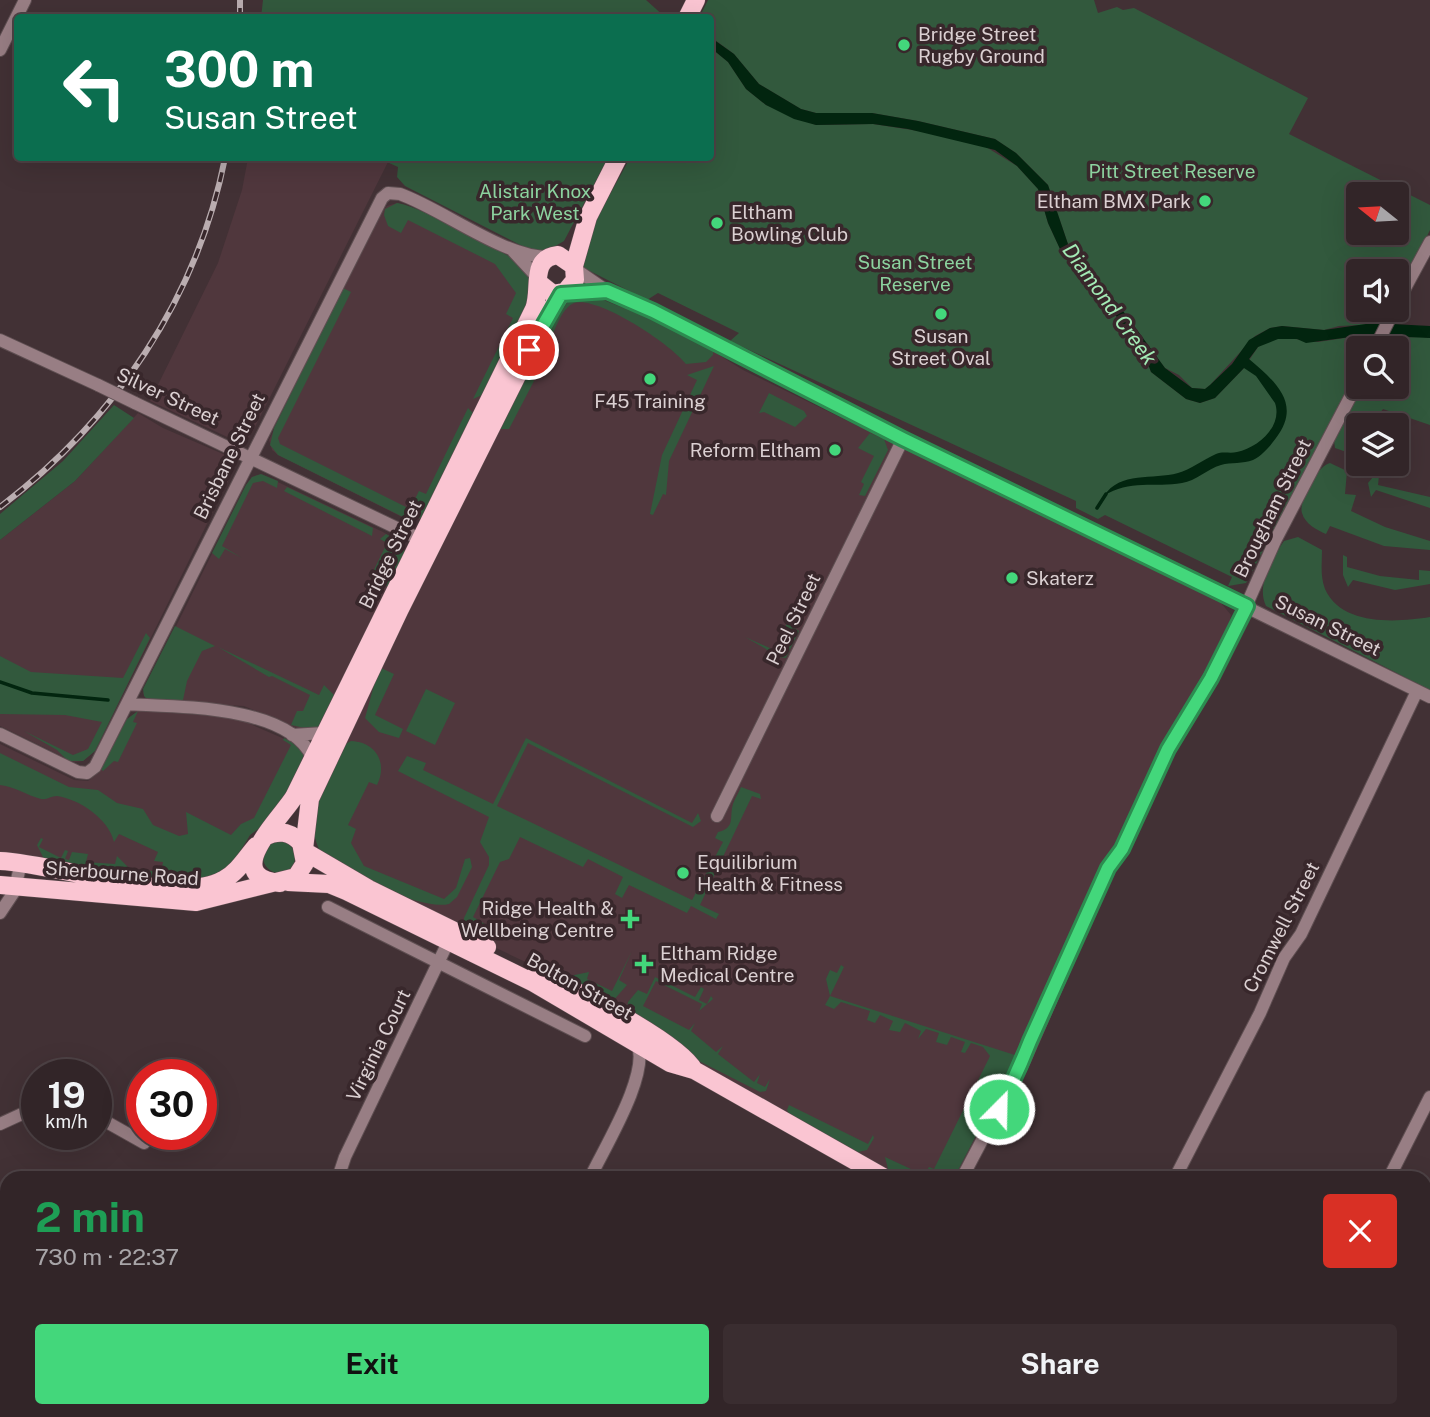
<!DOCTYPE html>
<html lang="en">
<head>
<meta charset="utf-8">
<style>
  :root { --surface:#322528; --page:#3a2d30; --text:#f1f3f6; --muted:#a8a5a8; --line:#4d4245; --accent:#43d77b }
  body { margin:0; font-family:"Public Sans",sans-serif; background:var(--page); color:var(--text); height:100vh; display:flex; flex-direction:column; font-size:26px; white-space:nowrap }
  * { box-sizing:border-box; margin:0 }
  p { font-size:23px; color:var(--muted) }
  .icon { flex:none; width:38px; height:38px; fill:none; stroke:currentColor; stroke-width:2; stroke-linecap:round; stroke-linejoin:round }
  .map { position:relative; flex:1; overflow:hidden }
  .side { position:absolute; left:0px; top:1171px; width:1432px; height:247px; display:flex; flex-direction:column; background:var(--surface); border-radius:21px 21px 0 0; box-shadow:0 7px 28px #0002,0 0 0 2px var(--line) }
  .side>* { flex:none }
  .banner { position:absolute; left:14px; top:14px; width:700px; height:147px; border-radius:7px; box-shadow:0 7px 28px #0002,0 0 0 2px var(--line); background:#0b6e4f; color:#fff; overflow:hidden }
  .needle { width:46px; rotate:288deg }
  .controls { position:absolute; left:1346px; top:182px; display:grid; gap:14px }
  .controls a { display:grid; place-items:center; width:63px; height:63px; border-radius:7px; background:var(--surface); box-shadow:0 7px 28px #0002,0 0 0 2px var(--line); font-size:35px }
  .speed { position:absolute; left:21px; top:1059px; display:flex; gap:14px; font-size:35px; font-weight:700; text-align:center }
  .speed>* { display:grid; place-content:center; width:91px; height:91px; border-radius:50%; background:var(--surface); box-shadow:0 7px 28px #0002,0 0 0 2px var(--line); line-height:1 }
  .speed small { font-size:18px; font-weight:400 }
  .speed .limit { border:10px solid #d22; background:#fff; color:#111 }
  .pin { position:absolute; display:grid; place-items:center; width:60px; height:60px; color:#fff; margin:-30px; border:4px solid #fff; border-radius:50%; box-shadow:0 2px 7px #0007 }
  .me { position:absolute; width:77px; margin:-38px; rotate:23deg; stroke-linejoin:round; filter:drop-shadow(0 0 5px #0008) }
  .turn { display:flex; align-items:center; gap:24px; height:147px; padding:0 35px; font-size:32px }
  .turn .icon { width:91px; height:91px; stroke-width:2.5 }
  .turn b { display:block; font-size:49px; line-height:60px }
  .round { display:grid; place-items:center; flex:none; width:74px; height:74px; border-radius:7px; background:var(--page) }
  .overview { display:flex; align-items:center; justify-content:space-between; height:119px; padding:0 35px }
  h1 { font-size:42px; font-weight:700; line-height:52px; color:#1e9e55 }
  .primary-button { display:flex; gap:14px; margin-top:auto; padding:14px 35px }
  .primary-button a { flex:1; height:80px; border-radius:7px; background:var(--accent); color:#111; font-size:28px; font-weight:700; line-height:80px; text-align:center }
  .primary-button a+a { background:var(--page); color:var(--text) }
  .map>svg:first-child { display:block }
  .built { fill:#50373d }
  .green { fill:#32593d; fill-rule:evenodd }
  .water { fill:#02250f }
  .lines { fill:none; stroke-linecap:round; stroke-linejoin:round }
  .stream { stroke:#02250f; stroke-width:3.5 }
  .minor-casing { stroke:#5e4e51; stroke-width:14 }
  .major-casing { stroke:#5e4e51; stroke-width:19 }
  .minor { stroke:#987e84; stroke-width:12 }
  .major { stroke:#fac5d2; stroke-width:18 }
  .rail-casing { stroke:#baadb0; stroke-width:6 }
  .rail { stroke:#38272b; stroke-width:3.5; stroke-dasharray:10; stroke-linecap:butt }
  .minor-bridge-casing { stroke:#5e4e51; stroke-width:14; stroke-linecap:butt }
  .minor-bridge { stroke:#987e84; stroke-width:12 }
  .route-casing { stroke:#2c8c50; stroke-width:18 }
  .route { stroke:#43d77b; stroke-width:12 }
  .poi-dot { fill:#43d77b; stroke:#38272b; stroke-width:2.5 }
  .labels { text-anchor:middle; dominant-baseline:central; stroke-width:7; stroke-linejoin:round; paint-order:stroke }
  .poi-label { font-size:19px; fill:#dbd0d2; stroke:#38272b; text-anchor:start }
  .park-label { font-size:19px; fill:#8cd39f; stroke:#38272b }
  .street-label { font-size:19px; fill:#dbd0d2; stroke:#38272b }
  .water-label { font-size:21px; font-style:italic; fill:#a3eab5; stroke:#38272b }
</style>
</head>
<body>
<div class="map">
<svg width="1430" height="1417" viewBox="0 0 1430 1417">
  <rect width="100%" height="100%" fill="#423135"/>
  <path class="built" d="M248,158h130l10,4 -136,271 -4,5 -12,3 -86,-40 68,-138 24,-73z
    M397,203l18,6 87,44 32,42 -114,224 -5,1 -9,-1 -128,-64 -6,-5 -3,-10 112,-227 6,-7z
    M569,297l57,11 66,30 51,32 478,233 10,12 -3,16 -53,91 2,4 -12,17 -50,100 2,4 -13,17 -42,85 -42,100 1,8 -11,13 -56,108h-50l-145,-80 -206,-123 -78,-37 -157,-91 -2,-7 4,-48 231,-476z
    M138,413l25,15 67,29 5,10 -140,284 -12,10 -9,1 -74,-36v-186l75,-59z
    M261,474l122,58 15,9 7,11 -68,146 -37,31 -56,-23 -92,-5 -6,-2 -3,-6 103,-208 6,-8z
    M138,711l96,6 62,27 5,20 -8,15 -27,44 -16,12 -10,19 -93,25 -147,-25v-110l74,36 14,1 11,-9 28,-53z"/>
  <path class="green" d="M263,0h383l19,17 -404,1z
    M708,0h386l4,13 19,-6 6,3 11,-2 174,90 -19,36 141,71v25l-33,66 -1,-25h-38v39h31l-7,14 -43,2 -15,4 -42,-4 -12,2 -15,8 -45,49 -5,4 -13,-1 -13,-13 -14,-7 -45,-61 -51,-60 -21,-62 -32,-32 -21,-14 -77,-18 -46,-8h-56l-15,-4 -42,-25 -25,-30 -23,-17 -1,-19h-11zM1358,194h38v39h-38z
    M711,48l17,14 18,27 20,16 50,20 57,-1 52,8 61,15 31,19 21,23 10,34 12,26 37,48 22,22 25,34 7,19 35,27 14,4 15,-5 29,-30 14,-21 10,-7 19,-2 31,4 47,-7 11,2 -6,11h-12v22l-112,213 -18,3 4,-9 -127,-62 -7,4 -22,-11v-7l-346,-160 9,-8 -81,-40 -11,7 -63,-32 -2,-4 5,-28 43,-78h80z
    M378,158h230l-44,83 -19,11 -19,-4 -121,-62 -8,-9 1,-10z
    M397,203c20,2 105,46 121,60 10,8 13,16 16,27l-45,102 -16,7 40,-81 -7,-4 10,-21 -21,-29 -87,-44 -7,13 -13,-7 -4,-11 1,-6z
    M343,288l8,4 -73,146 2,6 130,65 9,-18 7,3 42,-86 6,6 -50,103 -13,3 -10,-4 -123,-61 -8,-10 4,-17z
    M591,295l60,24 62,30v6l-7,7 -20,2c-15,-20 -89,-69 -112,-61 -13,5 -20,30 -26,42l-4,3 -5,-3 12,-29 18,-19z
    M1423,337l7,1v87l-47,-16 -12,16h-13v31l-23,-8 -1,-7 28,-54h34v-39h-17l5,-10z
    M714,366l-45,95 -3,34 -3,-1 -10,21 -3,-1 12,-59 35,-75 -10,-5z
    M528,377l10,6 -4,-2 -25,48h-10l21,-51z
    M769,393l35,18 3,5 -12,11 -31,-15 -5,1z
    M114,405l20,13 -59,63 -75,59v-26l63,-53z
    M870,433l14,6 4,11 -23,46 -6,-1 5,-11 -3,-2 13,-26 -16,-8z
    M1330,463l17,8 -2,23 11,1 -5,16 34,16 45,14v9l-46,-4 -54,-20 -4,8c-9,-4 -21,-10 -24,-21 -4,-11 16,-48 28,-50z
    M261,474l17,7 -1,7 -14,-7 -10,2 -31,63 20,12 -17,-9 -6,10 -7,-6 34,-68 6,-8z
    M1379,476l-1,9 52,12v11l-54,-18 -5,7 -3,-14 5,-6z
    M287,487l86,41 -1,8 -88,-45z
    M386,534l12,7 7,11 -15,36 -20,-10 17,-35 -7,-4z
    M1298,537l24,13c0,13 -2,26 3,39 17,38 74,33 105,28v73l-164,-84c-10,-20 6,-48 18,-65z
    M1343,555l4,2v10l33,9 39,4v-10l11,1v13l-35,6 -42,-10 -5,7 -5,-12z
    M787,623l12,8 -13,27 -15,-2 -5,-7 -21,-12 29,13z
    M175,626l40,20 -13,5 -15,30 -4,19h-35l-4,-4 -1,-7z
    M146,633l4,5 -55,113 -12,10h-15l-11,-11 -33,-19 49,24 15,-6 14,-27 -37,-7 -65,-1v-58l31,16 92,6z
    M218,647l101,48 5,-10 13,13 -19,33 -27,-6 6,-14h6l7,-16 -38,-19 -3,1z
    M379,667l15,7 -19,41 28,14 -4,9 -20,-6 -14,-14z
    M426,689l29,14 -20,42 -29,-14z
    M138,711l-5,11 4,1 -19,39 -4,-1 -11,10 -2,-2 26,-50z
    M284,738l15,7 5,9 -12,34 -26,35 -16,12 -19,31 -30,15 -50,-3 -7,-8 17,2 2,-10 -9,-1 4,-9 -39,-18 -5,8c-5,-23 -35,-43 -57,-46 -6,0 -10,4 -16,3 -15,-4 -25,-12 -41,-14v-32l69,34 29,3 19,13 26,6 10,16 26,11 9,-2 -2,-22 45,23 10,-11 13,-6 37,-73 -8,-5z
    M526,738l166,85 6,-10 3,8 -8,6 -165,-84 -31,63 195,94 31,-58 -8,-4 3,-6c18,-4 11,-15 15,-28 2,-6 6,-12 8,-17l19,7 1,5 -9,-3 -52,109 19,9 -3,5 -25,-13 -4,7 -58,-28 -7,13 -7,-4 8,-17 -35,-18 -5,8 -63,-30 -11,22 -9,3 -27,55 12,7 -1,12 -20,-9v-9l25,-53v-8l-9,-15 9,-25 -91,-46 9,-15 19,7 -3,7 70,34z
    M351,741c25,1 37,22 26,44l-8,-3 -21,43 8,4 -5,14 13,23 80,33 12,-11 9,-29 5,-1 2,9 -15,30 -8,7c-25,7 -119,-32 -130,-55 -12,-25 0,-50 10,-73 5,-12 9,-29 22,-35z
    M41,838l2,1 -4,8 22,11 4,-8 3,1 -3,8 4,1 3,-8 16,2 -2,8 29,2 2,-8 15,15 -5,5 -83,-17 -7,-14z
    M263 857a16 16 0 1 1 32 0a16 16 0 1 1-32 0Z
    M632,951l-13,29 8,5 -15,17 -47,-25 24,-5 -2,7 25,12z
    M841,965l3,2 -14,29 191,61 -11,13 -56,108h-50l-16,-9 -3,-12 39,18 5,-8 5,2 56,-113 -7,-9 -12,-4 -6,10 -4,-1 4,-10 -14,-5 -4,8 -11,-3 3,-9 -13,-4 -8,10 3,-8 -16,-8 -5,9 -11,-2 4,-9 -13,-6 -5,8 -8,-3 3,-9 -29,-9 -7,7 -9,-4 5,-9 -4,-17 4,-9 7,3z
    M655,977l40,20 6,-10 3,2 -5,11 8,4 4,-8 2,3 -14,12 3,-7 -46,-23 -13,25 46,24 6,-7 -4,8 25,21 7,-6 -5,8 36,28 6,-8 -3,9 8,4 5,-8 -4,12 -6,1 -61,-31 -72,-51 1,-8 10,-12 9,4z
    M789,1105l79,39 5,-9 1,3 -7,12 -9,2 -68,-37 -3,-5z
    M642,1411h93l1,6h-94z"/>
  <path class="water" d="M710,37l24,17 25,30 42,25 15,4h56l46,8 77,18 21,14 32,32 21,62 51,60 45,61 27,20 13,1 5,-4 22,-21 17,-24 21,-12 12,-2 42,4 49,-7 57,3v12l-65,-3 -59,8 -9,-4h-19l-20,8 -9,12c27,23 53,45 27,79 -6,8 -13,17 -23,22 -10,4 -22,2 -32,5 -14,4 -25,16 -39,18 -27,5 -53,-4 -78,13 16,-25 49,-16 74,-23 12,-3 26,-14 38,-19 7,-3 14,0 21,-2 21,-4 46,-26 38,-49l-19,-27 -12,-8 -29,30 -15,5 -14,-4 -35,-27 -7,-19 -25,-34 -22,-22 -37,-48 -12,-26 -10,-34 -21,-23 -22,-16 -87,-21 -35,-5 -57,1 -22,-6 -28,-14 -20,-16 -18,-27 -17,-14z"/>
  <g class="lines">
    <path class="stream" d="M1097,508l9,-14
      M0,682l32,11 76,7"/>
    <g class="minor-casing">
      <path id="minor" d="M0,50l25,-50
        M513,251l24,26
        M575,269l32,22 92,43 204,105 527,258
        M565,292l38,-1
        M1396,305l34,-63
        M0,340l98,45
        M1375,348l19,-38
        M135,403l291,139
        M127,704c50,3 161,1 185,53
        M0,734l78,38 9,1 8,-6 287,-569 6,-5 12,1c44,16 105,64 149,63
        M292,735l32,-2
        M717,816l186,-377
        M328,907l257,129
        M0,913l14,-21 7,-29
        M96,1116l48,27
        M0,1124l37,-17
        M338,1178l7,-21 107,-223
        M590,1178c14,-30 61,-105 47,-135
        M962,1178l62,-117 84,-193 14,-19 48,-104 61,-105 44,-99 83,-159
        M1175,1178l85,-165 24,-55 17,-24 116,-243
        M1389,1178l41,-81
        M0,1238l7,2
        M521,1410l1,7
        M541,1410v7
        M839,1410l1,7
        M1045,1410l4,7
        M459,1417l6,-7
        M1276,1417l3,-7"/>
    </g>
    <g class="major-casing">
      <path id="major" d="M687,18l9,-18
        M574,266l14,-49 30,-59
        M304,849l6,-50 90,-190 150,-299 11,-16
        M304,851l65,38 118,58
        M0,861c56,2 176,45 223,19 14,-7 23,-22 33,-34
        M288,882l41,2 17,7 188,92 136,80 24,7 191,108
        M280,883c-62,-6 2,-66 14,-86l240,-488c8,-20 -5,-51 24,-54l16,11 1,14 -10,12 -12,2 -14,-11
        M0,885l196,17 100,-25 9,-14 -4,-20c-11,-12 -23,-13 -37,-6
        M537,972c35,17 140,68 157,98
        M1252,1410l12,7"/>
    </g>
    <use href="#minor" class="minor"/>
    <use href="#major" class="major"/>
    <g class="rail-casing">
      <path id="rail" d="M240,18v-18
        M0,507c115,-87 197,-208 225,-349"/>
    </g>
    <use href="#rail" class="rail"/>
    <g class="minor-bridge-casing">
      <path id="minor-bridge" d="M98,385l37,18"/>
    </g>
    <use href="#minor-bridge" class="minor-bridge"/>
  </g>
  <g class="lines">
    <g class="route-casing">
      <path id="route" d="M529,350l32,-56 46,-3 46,20 250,128 344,167 -36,72 -43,71 -46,100 -14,19 -78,173c-9,23 -19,45 -31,68"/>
    </g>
    <use href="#route" class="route"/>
  </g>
  <g class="poi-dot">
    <circle cx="904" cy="45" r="7"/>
    <circle cx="1205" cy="201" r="7"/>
    <circle cx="717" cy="223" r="7"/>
    <circle cx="941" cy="314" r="7"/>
    <circle cx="650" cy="379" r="7"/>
    <circle cx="835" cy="450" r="7"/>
    <circle cx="1012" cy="578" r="7"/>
    <circle cx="683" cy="873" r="7"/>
    <path d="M626.5 908.5h7v7h7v7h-7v7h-7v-7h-7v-7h7z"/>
    <path d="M640.5 953.5h7v7h7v7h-7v7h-7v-7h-7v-7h7z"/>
  </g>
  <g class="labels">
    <g class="poi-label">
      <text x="918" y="34">Bridge Street<tspan x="918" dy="22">Rugby Ground</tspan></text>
      <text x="1191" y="201" text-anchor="end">Eltham BMX Park</text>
      <text x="731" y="212">Eltham<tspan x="731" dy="22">Bowling Club</tspan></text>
      <text x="941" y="336" text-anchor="middle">Susan<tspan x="941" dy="22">Street Oval</tspan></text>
      <text x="650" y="401" text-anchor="middle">F45 Training</text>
      <text x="821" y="450" text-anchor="end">Reform Eltham</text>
      <text x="1026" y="578">Skaterz</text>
      <text x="697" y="862">Equilibrium<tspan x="697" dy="22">Health &amp; Fitness</tspan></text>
      <text x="614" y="908" text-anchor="end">Ridge Health &amp;<tspan x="614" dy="22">Wellbeing Centre</tspan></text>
      <text x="660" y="953">Eltham Ridge<tspan x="660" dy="22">Medical Centre</tspan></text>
    </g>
    <g class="park-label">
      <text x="1172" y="171">Pitt Street Reserve</text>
      <text x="535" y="191">Alistair Knox<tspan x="535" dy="22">Park West</tspan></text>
      <text x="915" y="262">Susan Street<tspan x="915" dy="22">Reserve</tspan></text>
    </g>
    <g class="street-label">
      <text transform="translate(168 396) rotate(25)">Silver Street</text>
      <text transform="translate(229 456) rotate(-64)">Brisbane Street</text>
      <text transform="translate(1272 508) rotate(-64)">Brougham Street</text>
      <text transform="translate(390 554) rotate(-64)">Bridge Street</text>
      <text transform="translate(793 619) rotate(-64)">Peel Street</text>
      <text transform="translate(1328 625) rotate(26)">Susan Street</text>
      <text transform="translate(122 873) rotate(4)">Sherbourne Road</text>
      <text transform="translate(1281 927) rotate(-63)">Cromwell Street</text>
      <text transform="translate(580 986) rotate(29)">Bolton Street</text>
      <text transform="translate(378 1045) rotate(-64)">Virginia Court</text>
    </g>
    <g class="water-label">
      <text transform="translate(1110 304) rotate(54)">Diamond Creek</text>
    </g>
  </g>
</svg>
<div class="controls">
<a><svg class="needle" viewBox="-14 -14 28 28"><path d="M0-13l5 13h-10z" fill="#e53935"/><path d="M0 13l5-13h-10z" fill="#a8a5a8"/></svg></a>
<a><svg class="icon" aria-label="sound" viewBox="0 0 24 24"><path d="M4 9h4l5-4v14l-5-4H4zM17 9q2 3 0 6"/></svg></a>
<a><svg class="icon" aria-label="search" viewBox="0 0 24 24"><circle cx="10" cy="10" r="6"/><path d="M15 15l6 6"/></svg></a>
<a><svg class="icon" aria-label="layers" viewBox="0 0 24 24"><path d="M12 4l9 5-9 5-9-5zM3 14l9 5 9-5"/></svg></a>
</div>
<div class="speed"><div>19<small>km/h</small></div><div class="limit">30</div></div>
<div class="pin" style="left:529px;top:350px;background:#d93025"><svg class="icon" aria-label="arrive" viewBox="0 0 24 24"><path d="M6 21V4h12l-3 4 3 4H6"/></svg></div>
<svg class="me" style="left:999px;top:1109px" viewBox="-20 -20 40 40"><circle r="17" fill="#43d77b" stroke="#fff" stroke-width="3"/><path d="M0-11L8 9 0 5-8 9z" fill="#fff"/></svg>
<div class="banner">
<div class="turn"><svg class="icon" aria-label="left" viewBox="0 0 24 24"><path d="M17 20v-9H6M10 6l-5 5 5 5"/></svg><div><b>300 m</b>Susan Street</div></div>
</div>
<section class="side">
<div class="overview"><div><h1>2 min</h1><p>730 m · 22:37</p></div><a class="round" style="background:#d93025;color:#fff"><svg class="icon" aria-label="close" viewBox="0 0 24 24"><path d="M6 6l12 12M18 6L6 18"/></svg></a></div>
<div class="primary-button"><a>Exit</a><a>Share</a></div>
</section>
</div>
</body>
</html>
